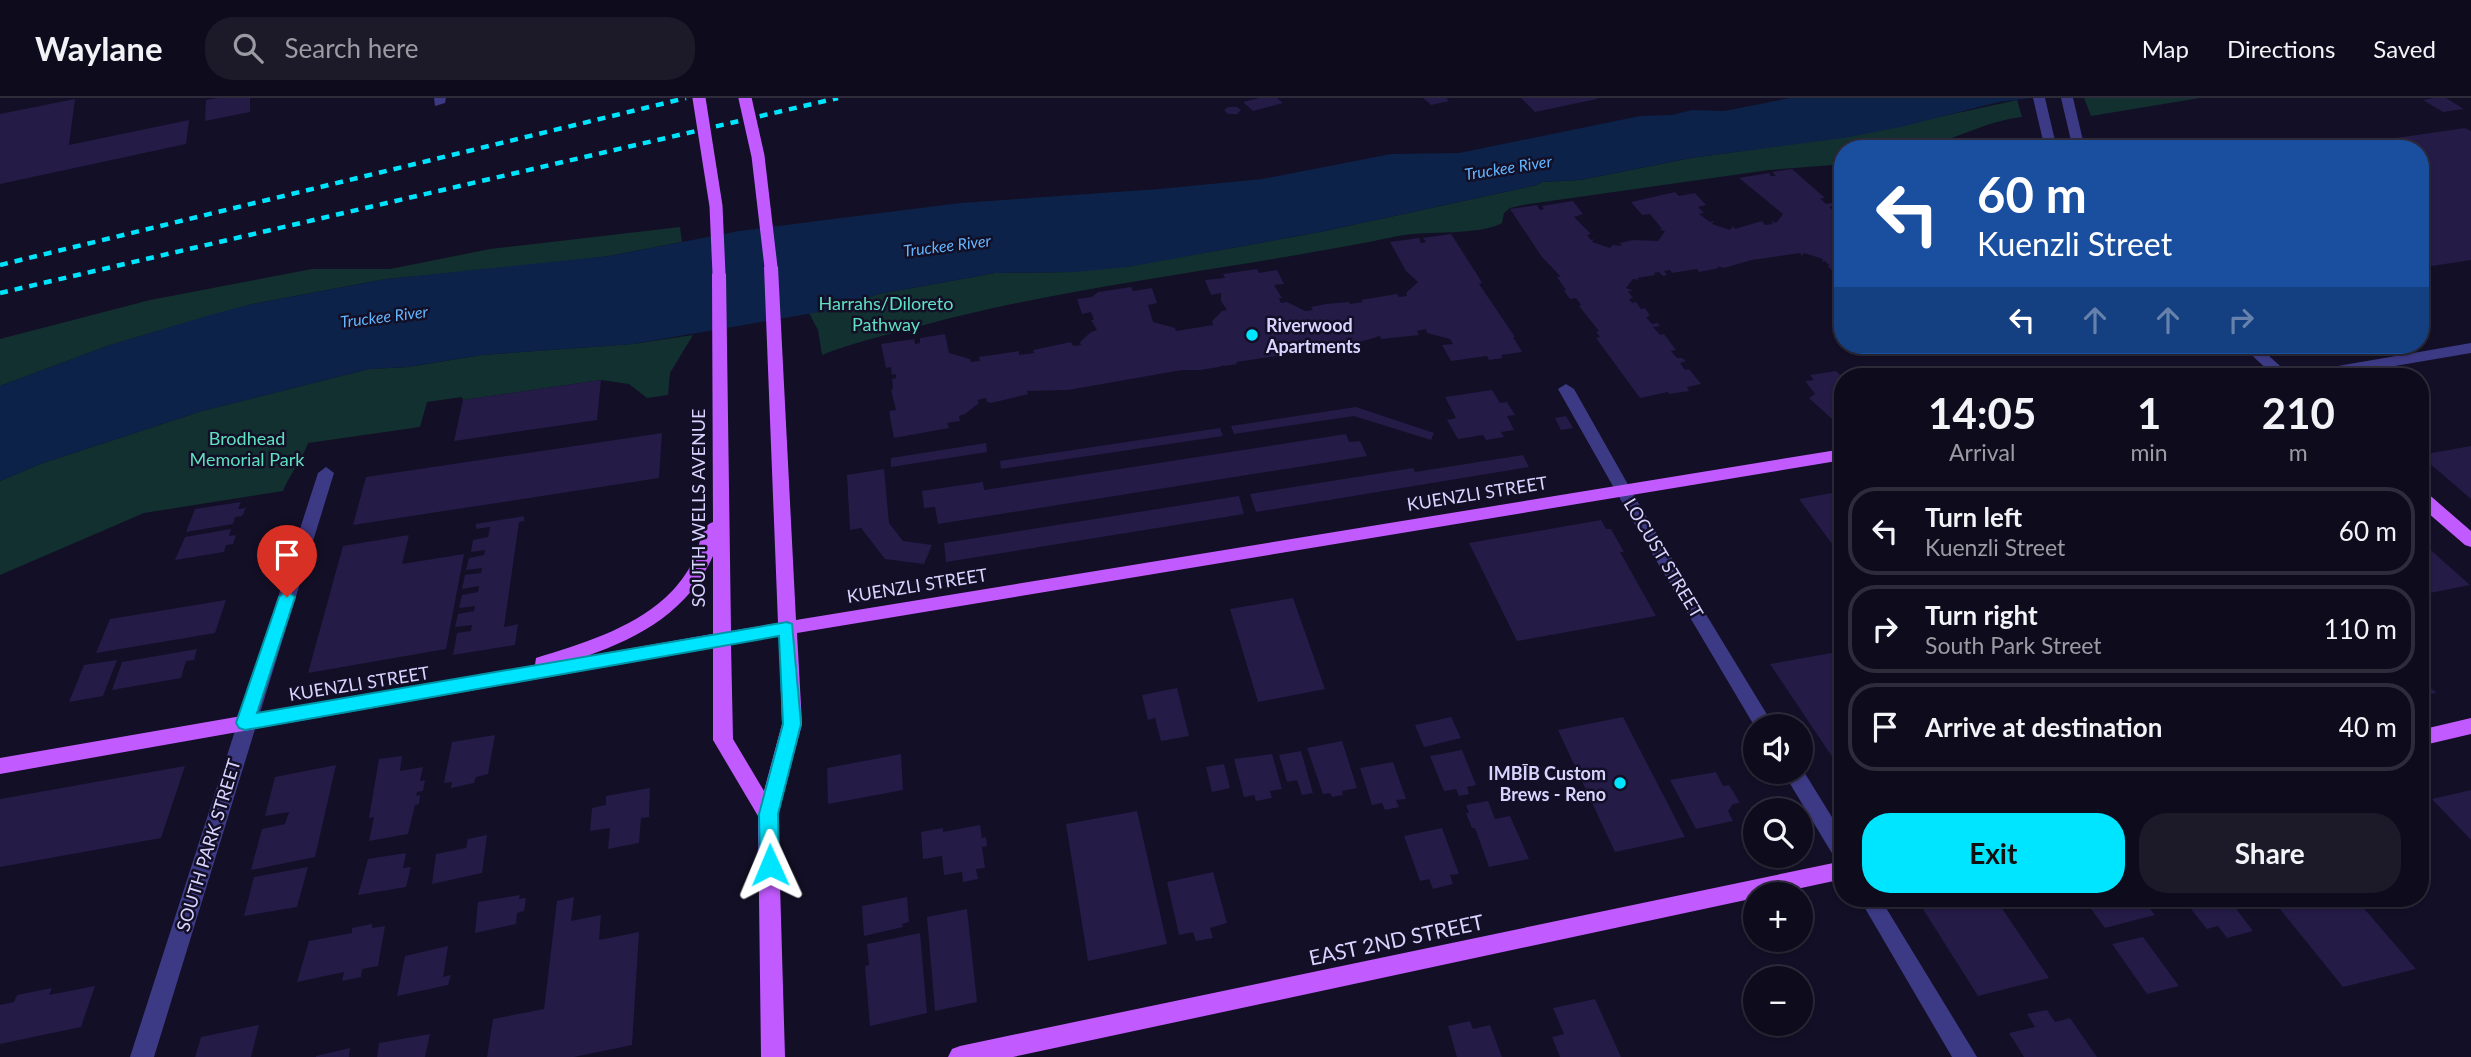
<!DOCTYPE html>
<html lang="en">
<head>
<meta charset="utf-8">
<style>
  :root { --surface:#0e0b1c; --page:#1c1929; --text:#f1f3f6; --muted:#9b9ba3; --line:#2e2b3b; --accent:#00e5ff }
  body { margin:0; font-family:Lato,sans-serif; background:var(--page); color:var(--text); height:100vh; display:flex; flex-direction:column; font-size:26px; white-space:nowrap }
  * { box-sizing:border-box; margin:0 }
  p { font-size:23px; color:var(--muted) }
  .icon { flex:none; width:38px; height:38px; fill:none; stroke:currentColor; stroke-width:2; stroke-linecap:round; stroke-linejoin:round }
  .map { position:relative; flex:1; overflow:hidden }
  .panel { position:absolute; left:1834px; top:270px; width:595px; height:539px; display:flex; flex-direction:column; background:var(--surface); border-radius:28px; box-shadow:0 2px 5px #0004,0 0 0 2px var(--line) }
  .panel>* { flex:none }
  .guide { position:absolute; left:1834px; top:42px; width:595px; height:214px; border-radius:28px; box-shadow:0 2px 5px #0004,0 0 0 2px var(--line); background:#1a4fa0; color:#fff; overflow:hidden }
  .tools { position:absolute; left:1743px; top:616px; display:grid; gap:14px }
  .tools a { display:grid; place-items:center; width:70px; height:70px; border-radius:50%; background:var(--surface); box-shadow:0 2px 5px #0004,0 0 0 2px var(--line); font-size:35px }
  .pin { position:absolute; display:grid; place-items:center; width:60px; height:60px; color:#fff; margin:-72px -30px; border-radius:50% 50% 50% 0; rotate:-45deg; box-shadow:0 0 7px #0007 }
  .pin .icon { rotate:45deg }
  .me { position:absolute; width:77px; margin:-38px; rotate:359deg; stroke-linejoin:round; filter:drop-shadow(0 0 5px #0008) }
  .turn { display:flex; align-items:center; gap:24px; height:147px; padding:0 28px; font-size:32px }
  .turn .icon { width:91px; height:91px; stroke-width:2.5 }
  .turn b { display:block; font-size:49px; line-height:60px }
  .lanes { display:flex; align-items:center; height:66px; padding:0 28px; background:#0003; justify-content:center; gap:35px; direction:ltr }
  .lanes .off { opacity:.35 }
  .eta { display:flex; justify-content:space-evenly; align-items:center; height:119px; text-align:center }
  .eta b { font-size:42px; font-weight:700; line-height:49px }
  .action { display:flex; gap:14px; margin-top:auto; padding:14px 28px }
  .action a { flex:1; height:80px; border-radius:28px; background:var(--accent); color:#111; font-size:28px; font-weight:700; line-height:80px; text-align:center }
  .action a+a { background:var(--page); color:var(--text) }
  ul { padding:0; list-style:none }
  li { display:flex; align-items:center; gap:21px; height:88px; margin:0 14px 10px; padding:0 14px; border:4px solid var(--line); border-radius:28px }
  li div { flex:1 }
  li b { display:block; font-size:26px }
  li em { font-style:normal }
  header { display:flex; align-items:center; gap:42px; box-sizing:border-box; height:98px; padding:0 35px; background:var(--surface); border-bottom:2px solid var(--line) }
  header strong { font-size:33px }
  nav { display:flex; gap:38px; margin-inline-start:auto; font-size:24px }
  .search { width:490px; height:63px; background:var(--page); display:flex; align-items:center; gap:18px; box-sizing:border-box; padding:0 24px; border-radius:28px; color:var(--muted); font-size:26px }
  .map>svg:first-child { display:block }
  .green { fill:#12302f }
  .water { fill:#0c2248 }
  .building { fill:#241b47 }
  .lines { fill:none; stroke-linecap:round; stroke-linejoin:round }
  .minor { fill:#3d3a85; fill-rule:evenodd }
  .major { fill:#c25bff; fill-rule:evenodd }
  .rail { stroke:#00e5ff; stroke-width:4.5; stroke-dasharray:8 7; stroke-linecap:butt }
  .major-bridge { stroke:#c25bff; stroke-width:13 }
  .route { fill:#00e5ff; stroke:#0095a6; stroke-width:2 }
  .poi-dot { fill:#00e5ff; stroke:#130f26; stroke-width:2.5 }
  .labels { text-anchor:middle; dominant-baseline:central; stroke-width:5; stroke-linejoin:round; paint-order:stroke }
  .far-water-label { font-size:16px; font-style:italic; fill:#62b6ff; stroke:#130f26 }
  .park-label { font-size:18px; fill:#5fe0c0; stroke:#130f26 }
  .poi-label { font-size:18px; font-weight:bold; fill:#d9d4ff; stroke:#130f26; text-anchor:start }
  .street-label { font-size:18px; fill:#d9d4ff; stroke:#130f26 }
  .near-street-label { font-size:21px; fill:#d9d4ff; stroke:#130f26 }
</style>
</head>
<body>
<header>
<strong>Waylane</strong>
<div class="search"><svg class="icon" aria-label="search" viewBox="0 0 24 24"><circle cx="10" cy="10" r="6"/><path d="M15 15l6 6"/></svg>Search here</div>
<nav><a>Map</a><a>Directions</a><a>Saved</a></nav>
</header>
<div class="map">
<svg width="2471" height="959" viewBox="0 0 2471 959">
  <rect width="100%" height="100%" fill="#130f26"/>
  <path class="green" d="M2084,0h116l-109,18z
    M2017,2l5,17c-29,3 -54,16 -82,25 -32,9 -65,7 -97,7v13l-10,3 -64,5 -246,35 -13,3 -6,5 -2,10c-23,13 -74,7 -104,13 -157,33 -318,47 -474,89 -34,9 -69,17 -102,30l-4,-25 -9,-17 22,-3 48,-16 116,-21 79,-1 130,-19 116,-21 217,-47 5,-3 38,-2 111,-22 161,-22z
    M680,129l2,15 -73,14 -72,9 -151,14 -134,25 -142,41 -110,41v-47l150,-39 162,-31h78l100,-20z
    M693,237l-23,38 -2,22 -21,3 -18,-14 -28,-4 -138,20 -1,-3 -35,5 -7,25 -112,16c-6,18 -18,30 -25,48l-139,22 -144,62v-94l40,-17 162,-53 167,-42 39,-2 74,-12 151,-11z"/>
  <path class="water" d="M1790,0h241l-32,4 -98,25 -58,11 -152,20 -111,22 -38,2 -5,3 -217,47 -192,35 -54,5 -79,1 -116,21 -48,16 -198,34 -151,11 -74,12 -39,2 -167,42 -162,53 -40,17v-95l110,-41 100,-30 42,-11 134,-25 223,-23 130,-25 221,-28 199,-14 103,-10 129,-25 68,-1 181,-37 32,-1 20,-5 32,1z"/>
  <path class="building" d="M218,0h32v14l-45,9 1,-21z
    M1259,0h18l6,5 -30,8 -10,-9z
    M1423,0h23l3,3 -18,4z
    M1521,0h76v1l-62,13z
    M2434,0h12l18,11 -21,3 -20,-12z
    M75,1l-6,46 120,-25 -3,24 -186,40v-70z
    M1228,9h9l4,3 -4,4h-9l-4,-4z
    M2465,30l6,3v129l-39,6 -12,-9v-108h-100z
    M2294,40l15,11h-37l-9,-7z
    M1792,71l33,29h-5l6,6 6,-1 3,3 -6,1 14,10v68l-7,-7 4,-1 -13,-11h3l-5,-5 -3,1 1,-3 -19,-6 -2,3 -2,-3 -48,7 -28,8 -7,-2 2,2 -20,4 -2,-3 -25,4 -2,-3 -6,1 3,4 -4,1 -4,-4 -5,1 1,2 -18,3 2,2 -6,-1 -7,9 8,3h-6l5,7 -4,1 3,4 4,-1 5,7 4,-1 5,8 -4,1 6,7 6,-1 2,3 -7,1 7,8 4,-1 12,16 -5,1 6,7h5l4,3 -6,2 5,7 4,-1 12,15 -14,3 2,4 -20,3 -1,-2 -28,6 -44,-60 4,-1 -4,-5 3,-1 -20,-25 2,-1 -5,-7 -6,1 -6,-8 2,-1 -9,-13h4l-19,-20 -32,-48 27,-4 3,5 4,-1 -2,-3 31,-5 10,13 -9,3 17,17 -4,1 4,5 3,-1 -2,3 18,6 3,-3 9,1 -2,-3 13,-3 25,1 7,-10 -7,-2h4l-12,-15 -8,1 -11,-13 44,-10 4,4 16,-3 11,12 -8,2 6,6 -5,1 11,8 4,-1 -2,3 18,6 3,-4 2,3 27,-8 3,4 8,-1 -2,-3 5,2 7,-9 -44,-36 30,-5 2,3h5l-4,-4z
    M1451,136l27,42 4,7 -3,1 36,53h-2l9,15 -21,3 2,3 -14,2 -2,-4 -36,5 -9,-16 11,-1 -3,-5 -23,-6 -1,-4 -9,2 2,4 -38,4 -1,-3 -34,10 -110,16 1,2 -13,2 -1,-5 1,4 -5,2 -19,3h-18l-114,20 -41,1 1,3 -37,9 -4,-1 -1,-4 -9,2 2,3 -14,11 -6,2 1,5 -13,2 2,5 -55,10 -5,-27 7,-1 -5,-20 2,-1 -1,-10 4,-1v-4l-4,1 -1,-8 -5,1 -5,-24 33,-5 1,5 5,-1v-5l25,-4 4,19 21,6 1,3 9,-1 -1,-4 40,-6v4l15,-2 -1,-3 38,-8 2,4 8,-1 -1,-3 11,-10 6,-2 -6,-10h3l-3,-8 -9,2 -5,-15 15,-2 6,-5 33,-5 2,4 19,-3 5,15 -9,2 5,17 22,6 1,3 37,-6 -1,-4 10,-10 5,-1 -6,-9v-8l-10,2 -6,-15 20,-2 -2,-4 34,-5 2,4 18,-3 7,14 -10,1 8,13h-3l2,5 6,-1 18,9 8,-1 -2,-3 15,-3 23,-2 1,2 13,-2 -2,-2 36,-6 2,3 8,-1 -1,-3 12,-11 -12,-11 -16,-29 29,-4 2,5 5,-1 -3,-4z
    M1897,247h50v1l-29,5 -3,-3 -12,2z
    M1876,271l6,7h-39v39h-3l3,4 -10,1 -24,-22 6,-4 -10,-13 9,-1 -4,-5 26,-4 4,4z
    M601,282l-4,40 -143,21 9,-41z
    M1492,292l8,13 7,-1 8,13 -8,1 7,14 -13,2 3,5 -18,3 -3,-5 -25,4 -11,-19 9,-2 -11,-21z
    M1356,309l78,26 -3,7 -77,-24 -120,18 -3,-8z
    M1566,318l7,12 -12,2 -6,-12z
    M1220,330l3,8 -222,33 -1,-8z
    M662,335l-3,45 -306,47 13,-48z
    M1346,336l3,8 11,-1 7,15 -429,68 -3,-17 -11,1 -2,-17 61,-9 1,8z
    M986,345l1,9 -96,15v-9z
    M2471,348v53l-51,-44z
    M1523,357l6,12 -273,45 -6,-18 163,-26 2,4z
    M884,371l5,54 14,18 29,4 -8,19 -39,-5 -24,-31 -11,2 -3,-55z
    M1843,393v68l-44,-60z
    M1239,398l5,18 -298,48 -2,-19z
    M241,404l-3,7 8,-1 -4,8 -7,1 -2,7 -47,8 9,-23z
    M524,418v5l-5,1 -15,105 14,-3 -3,21 -62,10 4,-22 14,-2 1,-6 -17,2 3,-13 16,-3 1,-5 -16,2 3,-13 16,-3 1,-6 -17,3 3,-14 16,-2 1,-5 -16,2 3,-12 15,-3 1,-5 -14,2 2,-12 15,-3 2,-10 -14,2v-5z
    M1601,422l5,9h5l13,23h-4l36,64 -139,25 -48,-98z
    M231,431l-2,7 7,-1 -3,9 -7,1 -2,7 -49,8 10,-23z
    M409,437l-7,29 62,-10 -18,95 -138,24 35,-127z
    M2425,447l45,40 -50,10v-49z
    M1293,500l32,91 -67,13 -28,-93z
    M226,502l-11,33 -119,20 14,-34z
    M197,551l-3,11 -8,1 -5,17 -69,12 10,-28z
    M1843,553v119h-2l-71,-106z
    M117,562l-14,36 -34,6 15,-37z
    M2420,579l16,16 -16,3z
    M1177,590l12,48 -28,5 -6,-23 -7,2 -6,-25z
    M1451,619l10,21 -37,9 -9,-22z
    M1623,619l62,120 -70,15 -57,-122z
    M495,637l-7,39 -12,3 -2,6 -23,5 1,-6 -8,1 8,-41z
    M1342,643l15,47 -15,3 1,4 -11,2 -2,-4 -7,1 -16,-46z
    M1462,652l14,35 -9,2 2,7 -10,2 -3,-7 -12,2 -14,-35z
    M1301,653l12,42 -11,2 -5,-15 -10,2 -8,-27z
    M901,656l2,36 -75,14 -1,-36z
    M1272,656l10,35 -12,2 2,7 -16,3 -2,-6 -10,2 -10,-38z
    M402,658l-2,15 23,-4 -3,14 5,-1 -2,11 -6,1 -1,4 4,-1 -1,9 -4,1 -7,29 -39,7 5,-24 -5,1 10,-59z
    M1393,664l13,37 -10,1 3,7 -14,3 -3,-7 -10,2 -12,-37z
    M1224,666l6,24 -18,4 -6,-25z
    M336,667l-21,92 -64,13 11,-41 23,-5 4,-12 -24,4 10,-39z
    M185,668l-24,72 -161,29v-68z
    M1716,674l7,14 6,-1 11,18 -7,1 -5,7 5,10 -37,8 -26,-49z
    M650,690l-1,29 -8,1 -2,25 -31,6 2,-21 -20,3 2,-23 14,-3v-9z
    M2471,692v50l-39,-41z
    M1488,703l7,18 15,-3 19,43 -40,8 -14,-39h-3l-6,-15h3l-3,-8z
    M1137,713l30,133 -79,17 -22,-137z
    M980,727l2,13 4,-1 1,9 -5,1 3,21 -9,1 2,10 -15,3 -1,-10 -18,3 -2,-19 -19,3 -2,-27 22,-4v4z
    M1442,730l17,46 -9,1 3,9 -20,5 -4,-10 -9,2 -16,-45z
    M487,737l-5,38 -50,11 4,-30 30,-6 2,-9z
    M406,755l-3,15 8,-1 -5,20 -48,8 10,-36z
    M308,769l-11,40 -53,9 10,-39z
    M1213,774l14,51 -17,5 3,10 -17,3 -3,-9 -14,3 -12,-53z
    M520,797l-1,4 7,-1 -2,13 -7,2 -1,11 -41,9 3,-31z
    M574,799l-3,24 30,-6 -2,25 40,-8 -7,113 -58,12h-87l6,-38 51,-10 13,-108z
    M907,799l2,25 -7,2 1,3 -39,9 -2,-30z
    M1916,800h79l54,80 -71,18z
    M2083,800h59l13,17 -50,13z
    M2182,800h46l25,33 -26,7 -9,-12 -11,3z
    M2271,800h84l61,71 -73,18z
    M967,811l10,93 -42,9 -8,-94z
    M372,826v4l13,-2 -7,40 -16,3 -1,8 -19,4 2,-9 -47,10 12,-41 43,-8v-5z
    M920,835l7,80 -57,13 -5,-60 4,-1 -2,-21z
    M2143,839l36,49 -32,8 -35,-50z
    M448,848l-5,31 8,-2 -3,10 -51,11 8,-40z
    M95,888l-14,41 -81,17v-39l14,-3 3,-7 35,-7 -3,7z
    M1595,901l26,58h-61l-8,-20 12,-3 -11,-26z
    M2047,912l8,12 15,-4 27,39h-73l-15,-24 26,-6 -8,-13z
    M1470,923l3,8 17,-4 12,32h-45l-9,-31z
    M259,927l-8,32h-56l6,-20z
    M430,936l-5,23h-48l2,-14z
    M350,950l-1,9h-33v-1z"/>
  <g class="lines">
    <path class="minor" d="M434,0h12l-1,5 -10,3z
      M2033,0h12l12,51h-12z
      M2061,0h12l12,51h-12z
      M2471,245v10l-135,23h-35l8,-5z
      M2241,247h16l34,31h-17z
      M1566,286l8,5 69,122 131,215 -19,1 -124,-209 -73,-129z
      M326,369l8,6 -180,584h-24l188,-584z
      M1801,669l42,68v28l-7,-3 -53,-88h18z
      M1859,800h21l97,159h-25z"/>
    <path class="major" d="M771,165l7,4 18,353 1047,-171v11l-1046,173 5,91 -24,91 7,242h-24l-3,-241 -45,-76v-92l-713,126v-16l535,-93 1,-7c45,-14 93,-28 129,-60 12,-11 22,-24 29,-39 6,-11 6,-33 19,-37l-1,-248 7,-4 7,4 5,357 47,-8 -14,-356zM713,458v78l-126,22c54,-19 102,-46 126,-100zM779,538l3,88 -18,67 -31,-52 -2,-94z
      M2420,392l6,2 45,39v16l-6,-2 -45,-39z
      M2471,620v16l-51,12v-16z
      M1843,763v18l-70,15h-18v4l-742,159h-65l4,-8 8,-3z"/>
    <path class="rail" d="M0,167l686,-167
      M0,195l838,-195"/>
    <path class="major-bridge" d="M699,0l17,108 3,68
      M745,0l13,58 13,111"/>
  </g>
  <path class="route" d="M287,493l8,6 -38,116 530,-91 5,2 9,100 -23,90 1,51 -2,6 -7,2 -7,-2 -3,-6 -1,-51 24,-90 -4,-88 -534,94 -6,-2 -3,-5 43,-126z"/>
  <g class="poi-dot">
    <circle cx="1252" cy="237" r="7"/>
    <circle cx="1620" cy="685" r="7"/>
  </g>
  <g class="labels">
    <g class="far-water-label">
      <text transform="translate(1508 69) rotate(-9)">Truckee River</text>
      <text transform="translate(947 147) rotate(-7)">Truckee River</text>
      <text transform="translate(384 218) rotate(-7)">Truckee River</text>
    </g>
    <g class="park-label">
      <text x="886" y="205">Harrahs/Diloreto<tspan x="886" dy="21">Pathway</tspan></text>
      <text x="247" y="340">Brodhead<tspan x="247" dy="21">Memorial Park</tspan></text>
    </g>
    <g class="poi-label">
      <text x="1266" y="227">Riverwood<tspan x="1266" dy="21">Apartments</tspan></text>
      <text x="1606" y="675" text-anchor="end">IMBĪB Custom<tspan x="1606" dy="21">Brews - Reno</tspan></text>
    </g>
    <g class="street-label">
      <text transform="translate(1477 395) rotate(-9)">KUENZLI STREET</text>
      <text transform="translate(698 410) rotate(-90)">SOUTH WELLS AVENUE</text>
      <text transform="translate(1664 460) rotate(59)">LOCUST STREET</text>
      <text transform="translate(917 487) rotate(-9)">KUENZLI STREET</text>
      <text transform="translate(359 585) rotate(-9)">KUENZLI STREET</text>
      <text transform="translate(208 747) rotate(-73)">SOUTH PARK STREET</text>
    </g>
    <g class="near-street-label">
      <text transform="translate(1396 841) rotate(-12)">EAST 2ND STREET</text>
    </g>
  </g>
</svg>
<div class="tools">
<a><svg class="icon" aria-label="sound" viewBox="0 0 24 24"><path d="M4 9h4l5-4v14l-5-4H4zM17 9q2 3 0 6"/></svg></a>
<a><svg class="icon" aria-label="search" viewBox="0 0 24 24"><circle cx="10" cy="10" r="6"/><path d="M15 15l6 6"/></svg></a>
<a>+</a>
<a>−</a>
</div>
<div class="pin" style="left:287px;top:499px;background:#d93025"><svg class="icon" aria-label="arrive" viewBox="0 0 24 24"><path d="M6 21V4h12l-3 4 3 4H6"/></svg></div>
<svg class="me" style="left:770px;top:767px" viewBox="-20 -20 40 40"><path d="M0-17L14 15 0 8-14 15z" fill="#00e5ff" stroke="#fff" stroke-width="4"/></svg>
<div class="guide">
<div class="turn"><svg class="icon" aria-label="left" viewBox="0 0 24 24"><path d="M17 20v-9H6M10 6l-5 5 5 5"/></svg><div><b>60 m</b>Kuenzli Street</div></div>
<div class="lanes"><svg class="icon" aria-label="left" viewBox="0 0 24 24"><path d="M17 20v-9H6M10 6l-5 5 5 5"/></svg><svg class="icon off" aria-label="ahead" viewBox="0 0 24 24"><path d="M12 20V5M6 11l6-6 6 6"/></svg><svg class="icon off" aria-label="ahead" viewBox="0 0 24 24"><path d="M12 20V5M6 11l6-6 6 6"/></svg><svg class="icon off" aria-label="right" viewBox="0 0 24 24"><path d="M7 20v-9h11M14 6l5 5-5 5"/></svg></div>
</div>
<section class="panel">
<div class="eta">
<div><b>14:05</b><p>Arrival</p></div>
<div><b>1</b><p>min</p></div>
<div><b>210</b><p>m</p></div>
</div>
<ul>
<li><svg class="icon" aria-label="left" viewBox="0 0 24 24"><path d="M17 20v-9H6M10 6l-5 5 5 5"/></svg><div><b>Turn left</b><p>Kuenzli Street</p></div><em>60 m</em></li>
<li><svg class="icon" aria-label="right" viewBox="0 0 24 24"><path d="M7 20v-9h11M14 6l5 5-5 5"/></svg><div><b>Turn right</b><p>South Park Street</p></div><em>110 m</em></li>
<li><svg class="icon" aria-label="arrive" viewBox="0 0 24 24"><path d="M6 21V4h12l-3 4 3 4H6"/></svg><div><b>Arrive at destination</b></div><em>40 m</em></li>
</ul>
<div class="action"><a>Exit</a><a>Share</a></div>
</section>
</div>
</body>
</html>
